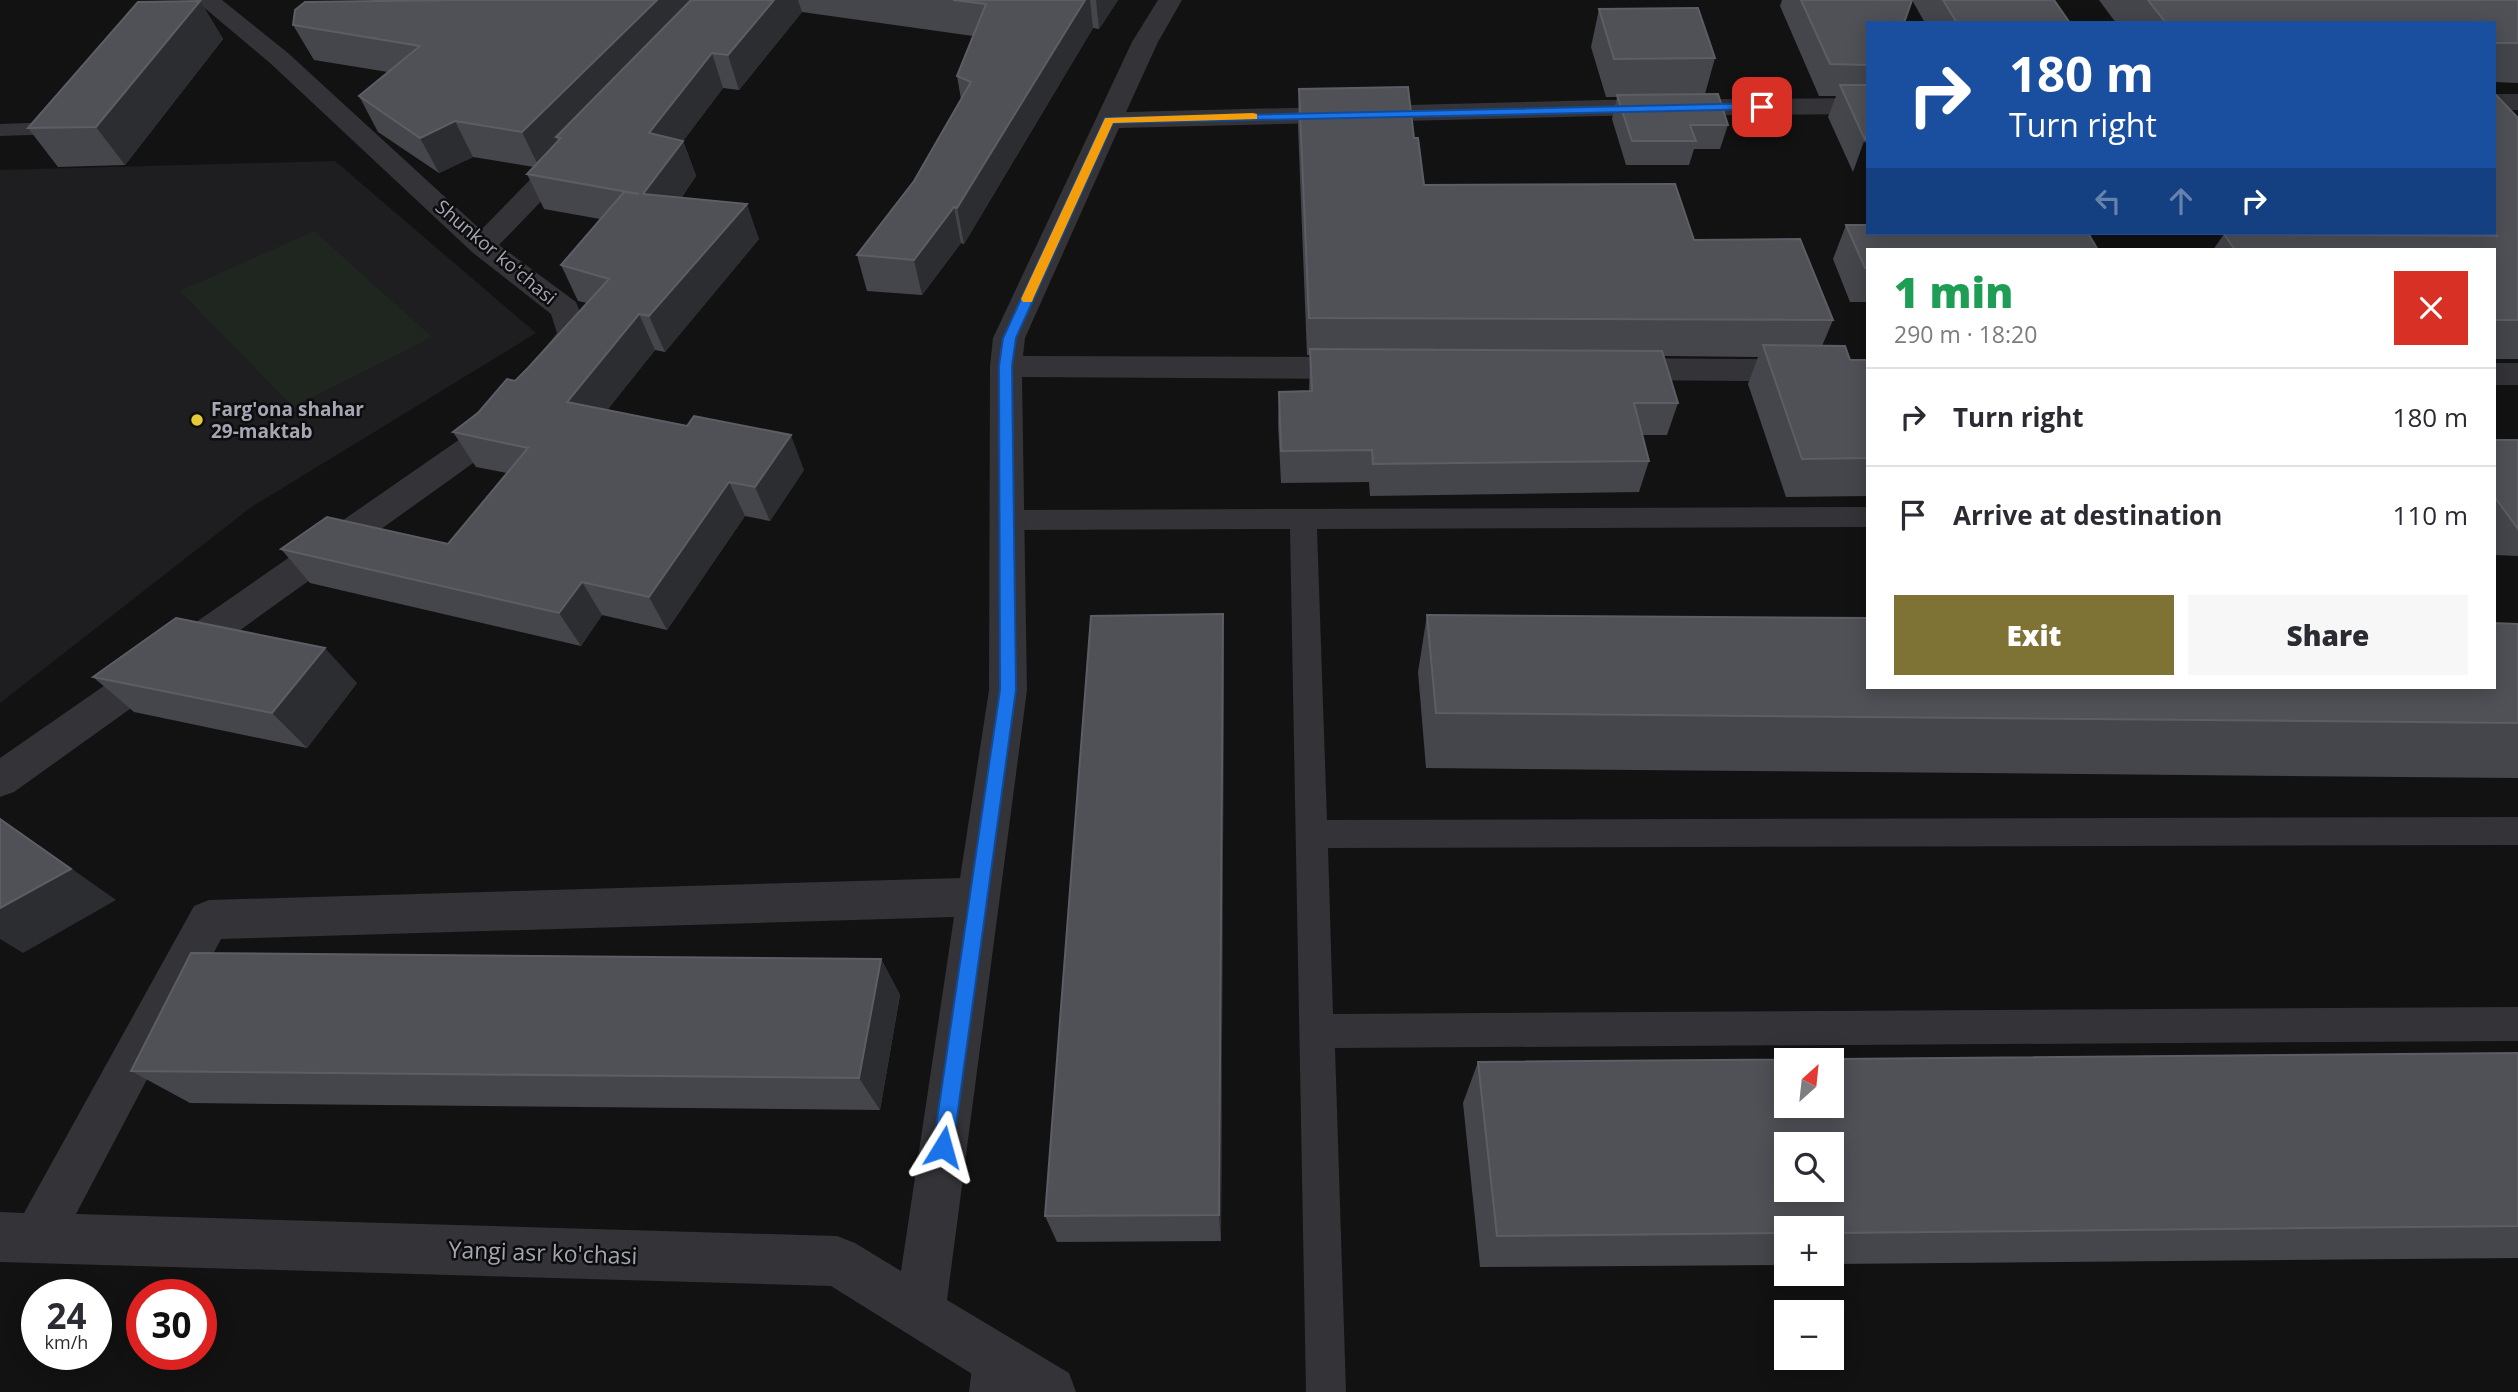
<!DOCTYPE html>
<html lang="en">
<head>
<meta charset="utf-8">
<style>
  :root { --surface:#fff; --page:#f7f7f7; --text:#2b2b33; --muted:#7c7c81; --line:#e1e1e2; --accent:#7f7235 }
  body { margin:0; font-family:"Open Sans",sans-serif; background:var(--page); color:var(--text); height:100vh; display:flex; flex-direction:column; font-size:26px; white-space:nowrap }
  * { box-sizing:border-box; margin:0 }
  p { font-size:23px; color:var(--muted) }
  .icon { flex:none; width:38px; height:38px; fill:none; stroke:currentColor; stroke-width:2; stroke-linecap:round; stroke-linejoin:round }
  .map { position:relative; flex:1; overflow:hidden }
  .sheet { position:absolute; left:1866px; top:248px; width:630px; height:441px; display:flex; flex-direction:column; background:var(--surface); border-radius:0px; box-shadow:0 4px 18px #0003 }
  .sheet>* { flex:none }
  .top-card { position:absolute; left:1866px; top:21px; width:630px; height:214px; border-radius:0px; box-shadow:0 4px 18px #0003; background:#1a4fa0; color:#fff; overflow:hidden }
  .needle { width:46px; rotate:27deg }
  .buttons { position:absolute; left:1774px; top:1048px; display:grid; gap:14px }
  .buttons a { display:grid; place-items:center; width:70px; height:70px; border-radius:0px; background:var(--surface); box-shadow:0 4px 18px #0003; font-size:35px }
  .speed { position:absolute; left:21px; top:1279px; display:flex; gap:14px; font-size:35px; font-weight:700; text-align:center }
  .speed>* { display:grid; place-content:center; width:91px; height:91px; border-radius:50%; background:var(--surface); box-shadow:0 4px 18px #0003; line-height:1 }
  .speed small { font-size:18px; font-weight:400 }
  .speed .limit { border:10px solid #d22; background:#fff; color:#111 }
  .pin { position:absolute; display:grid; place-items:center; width:60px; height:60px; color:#fff; margin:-30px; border-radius:14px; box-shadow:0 4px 10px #0006 }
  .me { position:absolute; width:77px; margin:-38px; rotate:8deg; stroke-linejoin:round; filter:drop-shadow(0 0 5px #0008) }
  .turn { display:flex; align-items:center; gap:24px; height:147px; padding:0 28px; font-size:32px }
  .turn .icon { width:91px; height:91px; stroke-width:2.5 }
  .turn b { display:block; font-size:49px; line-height:60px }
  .lanes { display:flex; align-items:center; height:66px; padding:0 28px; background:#0003; justify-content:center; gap:35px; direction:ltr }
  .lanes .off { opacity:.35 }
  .round { display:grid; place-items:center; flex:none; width:74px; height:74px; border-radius:0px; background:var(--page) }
  .headline { display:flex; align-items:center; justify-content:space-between; height:119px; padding:0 28px }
  h1 { font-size:42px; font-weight:800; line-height:52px; color:#1e9e55 }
  .button { display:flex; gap:14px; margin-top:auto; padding:14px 28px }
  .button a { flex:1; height:80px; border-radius:0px; background:var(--accent); color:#fff; font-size:28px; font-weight:800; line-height:80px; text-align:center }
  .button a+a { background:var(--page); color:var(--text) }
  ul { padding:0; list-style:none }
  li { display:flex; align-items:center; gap:21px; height:98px; padding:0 28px; border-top:2px solid var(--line) }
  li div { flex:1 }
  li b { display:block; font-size:26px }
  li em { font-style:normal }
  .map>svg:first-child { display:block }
  .built { fill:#1e1e20 }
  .green { fill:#1f2620 }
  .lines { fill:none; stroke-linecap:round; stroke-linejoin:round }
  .lane { fill:#333338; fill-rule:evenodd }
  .street { fill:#333338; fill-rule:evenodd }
  .wall { fill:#45464b }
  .shaded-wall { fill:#2c2d30 }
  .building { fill:#4f5156; stroke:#5d5e65; stroke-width:2; fill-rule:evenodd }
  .route { fill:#1a73e8; stroke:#114b97; stroke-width:2 }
  .slow { fill:#f59e0b }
  .poi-dot { fill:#e6c938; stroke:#0d0d0e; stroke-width:2.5 }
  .labels { text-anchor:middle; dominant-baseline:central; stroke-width:5; stroke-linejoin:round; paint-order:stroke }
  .street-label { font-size:19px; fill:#a4a6b3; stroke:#0d0d0e }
  .poi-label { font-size:19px; font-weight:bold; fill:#a4a6b3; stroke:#0d0d0e; text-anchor:start }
  .near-street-label { font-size:23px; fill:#a4a6b3; stroke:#0d0d0e }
</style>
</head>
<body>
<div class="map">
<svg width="2518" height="1392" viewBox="0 0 2518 1392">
  <rect width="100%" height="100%" fill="#121213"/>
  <path class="built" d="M335,161l201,172 -286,175 -250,195v-533z"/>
  <path class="green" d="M314,231l118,106 -139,70 -113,-116z"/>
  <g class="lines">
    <path class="lane" d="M68,118l7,2 3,4 -3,4 -15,6 -60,2v-12l56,-2z
      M1867,507v20l-550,2 10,291 1191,-3v28l-1190,3 5,166 1185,-7v34l-1183,7 11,344h-40l-16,-863 -282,1 -10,-3 -3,-7 3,-7 10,-3z
      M993,1339l14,6 6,14 -4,33h-40l4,-33 6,-14z"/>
    <path class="street" d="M195,0h27l66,53 193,177 80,-82 10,-2 10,2 4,6 -4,6 -82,85 77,57 13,32c-13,20 -28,47 -53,39l-5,-7 26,-33 -6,-19 -79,-62 -202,-189z
      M1158,0h24l-24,42 -32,70 477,-12 264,-2v16l-264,2 -484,12 -94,210 -2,18 338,1 11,4 5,7 -5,7 -11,4 -339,-2 5,313 -80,610 122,73 7,19h-75l-170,-106 -831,-24v-50l24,1 170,-307 15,-6 751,-22 29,-188 1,-324 3,-28 139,-296zM954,917l-53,354 -46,-28 -18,-7 -761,-22 145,-275z
      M2494,94h24v16h-24z
      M1617,358l250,2v22l-250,-2 -11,-3 -5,-8 5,-8z
      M2494,363h24v22h-24z
      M503,406l12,3 4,8 -22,29 -483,346 -14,5v-39l473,-328 18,-21z"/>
  </g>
  <path class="wall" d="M451,0h667l-19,29 -6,-1 -129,216 -3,-1 -39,52 -55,-4 -10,-36 57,-74 47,-82 -4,-23 16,-40 -171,-24 -63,78 -16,-2 -40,53 13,35 -15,22 78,41 -94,113 -10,-2 -48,60 197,60 -34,51 -25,-5 -78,114 -65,-15 -21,31 -271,-63 -29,-34 167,-5 59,-71 -31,-6 -23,-35 62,-51 72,-78 -9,-2 -17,-36 39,-46 -56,-10 -17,-35 7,-7 -61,-10 -34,16 -61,-41 -19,-36 29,-24 -74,-12 -21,-35z
    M1782,0h272l16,23h-145l-13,-23 -45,23v110l-14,39 -25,-55 8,-21h-17l-39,-90z
    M2099,0h419v83l-24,-1v-59h-378z
    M200,1l23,38 -98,126 -67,2 -30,-39z
    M1599,9l116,49 -10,36 23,31 -8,24h-26l-5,16h-63l-14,-46 5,-22h-11l-15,-50z
    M1299,89l115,49 10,47 270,55 139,80 -11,26 28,14h17v136l-81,1 -38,-113 10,-27 -94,-1 14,47 -11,32h-25l7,26 -10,31 -269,4 -1,-14 -88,1 -3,-60 1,-31 30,-1 1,-36h-3l-9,-229z
    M2494,93l24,25v241h-24v-109h-281l11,-16 205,1 -2,-2h67z
    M1846,225l21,25v52h-17l-17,-43z
    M2494,440h24v116l-24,-1z
    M1427,615l1091,9v154l-1092,-10 -8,-96z
    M1224,659l-3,582 -164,1 -12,-26z
    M93,677l264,6 -50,65 -173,-36z
    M881,959l19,36 -20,115 -690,-7 -59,-32z
    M2518,1053v205l-686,6v-36h-45v37l-307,2 -17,-164 15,-41z"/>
  <path class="shaded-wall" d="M657,0h46l-142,138 -5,-1 4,9 -21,21 -17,-35z
    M774,0h24l4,12 -63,78 -11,-35z
    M1085,0h5l3,28 -129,216 -7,-36z
    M1096,0h22l-19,29z
    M200,1l23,38 -98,126 -29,-38z
    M712,53l11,35 -40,53 13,35 -39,54 -14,-36 6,-61z
    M455,121l18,36 -34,16 -19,-35z
    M747,204l12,35 -94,113 -16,-36z
    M954,207l7,36 -39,52 -8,-35z
    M639,314l16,36 -69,87 -19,-35z
    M791,435l13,35 -34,51 -15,-34z
    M729,482l16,34 -78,114 -18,-33z
    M582,582l20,33 -21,31 -22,-33z
    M1223,614l1,45 -3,582 -2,-26z
    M325,648l32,35 -50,65 -35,-35z
    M0,818l116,82 -93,53 -23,-14z
    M881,959l19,36 -20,115 -21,-32z"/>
  <path class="building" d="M451,0h206l-135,132 -67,-11 -35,17 -61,-42 61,-50 -127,-21 2,-15 10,-8z
    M691,0h83l-46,55 -16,-2 -63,80 34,8 -40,53 104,10 -98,112 -10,-2 -72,88 120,24 7,-10 97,19 -36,52 -26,-5 -80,115 -67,-15 -23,31 -278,-64 46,-32 121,27 80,-96 -75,-16 25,-19 29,-34 8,2 13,-13 81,-89 -48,-14 63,-73 15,2 -112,-20 34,-36 -5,-1z
    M953,0h132l-128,208 -3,-1 -40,53 -57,-5 57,-74 57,-99 -14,-6 29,-72z
    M1801,0h111l-8,23h-37v42l-37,-1z
    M1943,0h111l16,23h-113z
    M2148,0h370v43h-24v-20h-328z
    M200,1l-104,126 -68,1 110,-126z
    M1698,8l17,50 -101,1 -15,-50z
    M1840,85h27v48l-2,7z
    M1408,87l6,51h4l6,47 251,-1 19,56 106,-1 33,81 -524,-2 -10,-229z
    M2494,93l24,25v202h-24v-70h-259l-11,-16 273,2 -3,-4z
    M1718,94l10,31h-38l6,16h-64l-15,-46z
    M1846,225h21v8h221l10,17h-231v18h-2z
    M1763,345l82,1 5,14h17v98l-65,1z
    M1310,349l352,2 16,52h-44l15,58 -276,3 -1,-14 -91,1 -2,-59 33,-1z
    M2494,440h24v89l-24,-33z
    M1223,614l-4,601 -174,1 46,-600z
    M1427,615l440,3v70h627v-65l24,1v99l-1082,-10z
    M176,618l149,30 -53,65 -179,-36z
    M0,819l71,50 -71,39z
    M191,953l690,6 -22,119 -728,-7z
    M2518,1053v173l-686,7v-5h-45v5l-290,3 -19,-174zM1787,1060h45v46h-45zM1787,1144h45v46h-45z"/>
  <path class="route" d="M1762,103l3,1v5l-652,14 -97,215 -4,28 4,324 -63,457 -3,7 -7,3 -7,-3 -3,-7 67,-457 -1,-324 4,-28 102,-220z"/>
  <path class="slow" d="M1253,113l4,1v5l-144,4 -80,176 -1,3h-9l-2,-3 84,-181z"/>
  <circle class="poi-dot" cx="197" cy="420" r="7"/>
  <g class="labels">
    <g class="street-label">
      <text transform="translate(496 252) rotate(40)">Shunkor koʻchasi</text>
    </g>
    <g class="poi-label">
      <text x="211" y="409">Farg'ona shahar<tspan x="211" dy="22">29-maktab</tspan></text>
    </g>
    <g class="near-street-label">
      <text transform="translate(543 1252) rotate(2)">Yangi asr ko'chasi</text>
    </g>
  </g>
</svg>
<div class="buttons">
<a><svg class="needle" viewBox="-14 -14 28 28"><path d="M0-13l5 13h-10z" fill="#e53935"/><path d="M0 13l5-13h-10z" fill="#7c7c81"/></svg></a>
<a><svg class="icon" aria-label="search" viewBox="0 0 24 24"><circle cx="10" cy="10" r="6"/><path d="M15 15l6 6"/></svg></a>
<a>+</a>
<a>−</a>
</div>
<div class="speed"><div>24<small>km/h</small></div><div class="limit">30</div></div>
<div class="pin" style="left:1762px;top:107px;background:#d93025"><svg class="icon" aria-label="arrive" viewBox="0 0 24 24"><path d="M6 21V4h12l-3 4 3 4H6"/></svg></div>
<svg class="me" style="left:943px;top:1147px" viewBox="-20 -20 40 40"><path d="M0-17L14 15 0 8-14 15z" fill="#1a73e8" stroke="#fff" stroke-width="4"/></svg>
<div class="top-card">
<div class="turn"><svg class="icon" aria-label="right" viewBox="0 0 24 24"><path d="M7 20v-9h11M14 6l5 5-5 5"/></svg><div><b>180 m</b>Turn right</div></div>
<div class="lanes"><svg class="icon off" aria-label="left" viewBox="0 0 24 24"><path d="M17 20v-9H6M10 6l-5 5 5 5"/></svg><svg class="icon off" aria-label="ahead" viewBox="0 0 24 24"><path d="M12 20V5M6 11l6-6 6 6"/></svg><svg class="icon" aria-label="right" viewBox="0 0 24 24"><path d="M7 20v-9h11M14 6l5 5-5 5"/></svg></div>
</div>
<section class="sheet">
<div class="headline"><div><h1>1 min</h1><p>290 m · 18:20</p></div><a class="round" style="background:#d93025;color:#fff"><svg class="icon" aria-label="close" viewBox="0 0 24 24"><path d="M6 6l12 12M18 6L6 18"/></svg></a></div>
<ul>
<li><svg class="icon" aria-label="right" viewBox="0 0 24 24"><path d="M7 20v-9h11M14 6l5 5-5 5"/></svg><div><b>Turn right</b></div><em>180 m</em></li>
<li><svg class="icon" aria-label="arrive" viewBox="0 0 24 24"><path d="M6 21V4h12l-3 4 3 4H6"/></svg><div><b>Arrive at destination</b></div><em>110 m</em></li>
</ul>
<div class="button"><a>Exit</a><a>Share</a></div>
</section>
</div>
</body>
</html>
